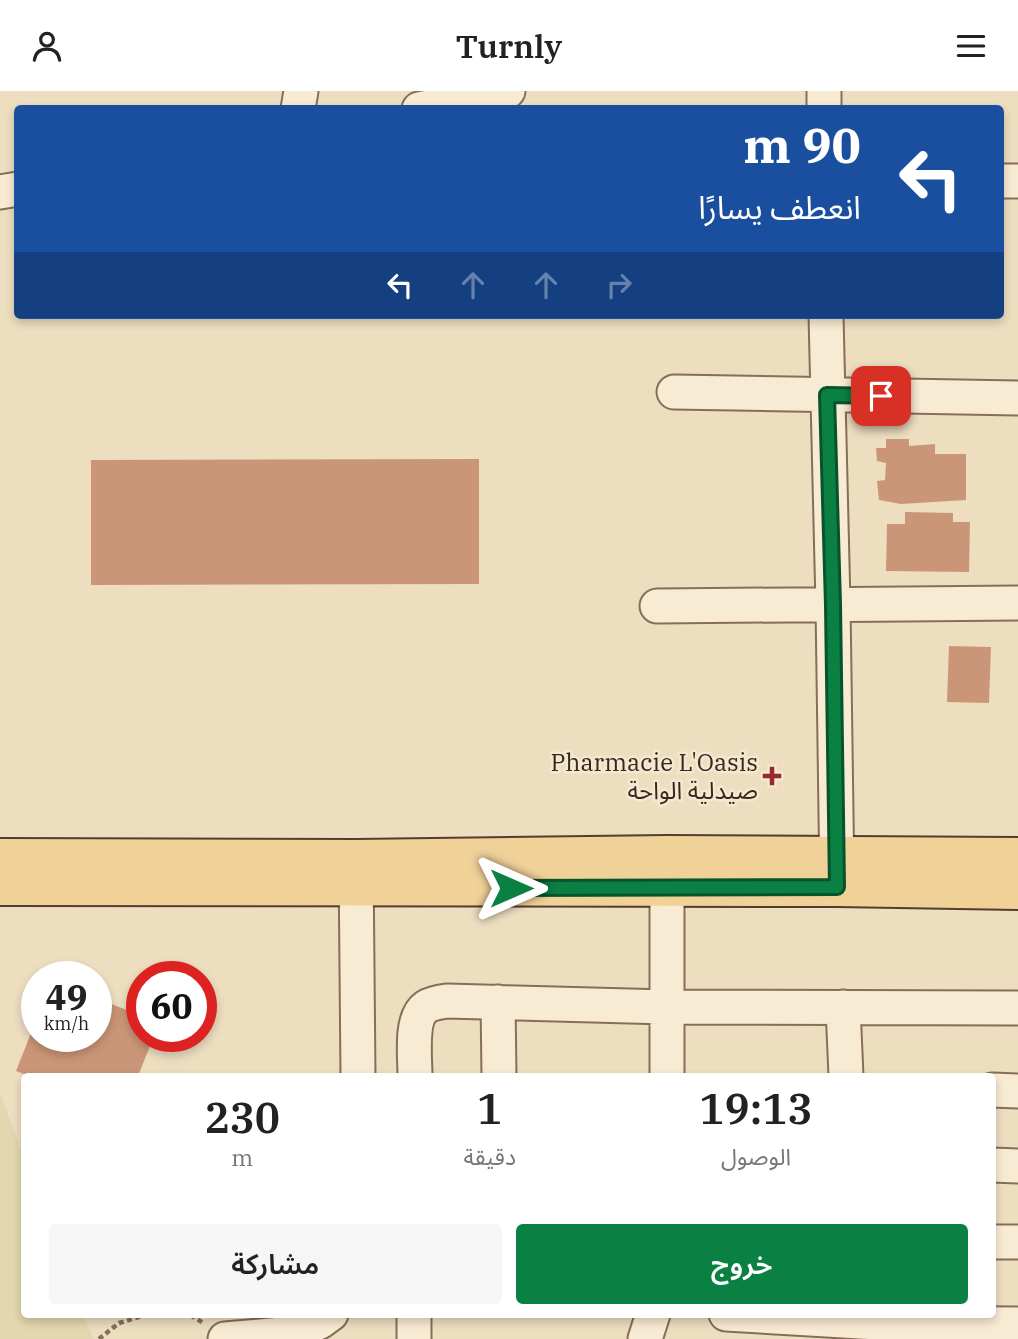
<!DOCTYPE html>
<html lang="ar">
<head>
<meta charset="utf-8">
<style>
  :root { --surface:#fff; --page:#f6f6f6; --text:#222; --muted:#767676; --accent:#0b8043 }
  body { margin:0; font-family:"IBM Plex Serif","Noto Sans Arabic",serif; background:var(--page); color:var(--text); direction:rtl; height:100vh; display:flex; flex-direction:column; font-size:26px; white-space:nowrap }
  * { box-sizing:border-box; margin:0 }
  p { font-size:23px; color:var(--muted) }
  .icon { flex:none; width:38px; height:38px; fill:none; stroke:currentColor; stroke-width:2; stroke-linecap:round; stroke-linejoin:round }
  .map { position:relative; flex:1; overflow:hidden; direction:ltr }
  .panel { position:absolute; left:21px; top:982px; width:975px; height:245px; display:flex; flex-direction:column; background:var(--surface); border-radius:7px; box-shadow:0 4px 10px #0003; direction:rtl }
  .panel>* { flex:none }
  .guide { position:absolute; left:14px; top:14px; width:990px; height:214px; border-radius:7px; box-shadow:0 4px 10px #0003; direction:rtl; background:#1a4fa0; color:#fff; overflow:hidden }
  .speed { position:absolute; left:21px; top:870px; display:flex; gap:14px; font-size:35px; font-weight:700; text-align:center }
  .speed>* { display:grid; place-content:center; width:91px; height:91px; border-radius:50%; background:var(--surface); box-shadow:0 4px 10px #0003; line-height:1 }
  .speed small { font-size:18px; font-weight:400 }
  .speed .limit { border:10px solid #d22; background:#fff; color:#111 }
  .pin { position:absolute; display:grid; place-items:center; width:60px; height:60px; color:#fff; margin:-30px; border-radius:14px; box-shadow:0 4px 10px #0006 }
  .me { position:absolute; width:77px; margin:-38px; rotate:90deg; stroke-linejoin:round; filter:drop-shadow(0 0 5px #0008) }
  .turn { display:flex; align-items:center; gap:24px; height:147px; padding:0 28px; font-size:32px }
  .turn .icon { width:91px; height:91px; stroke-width:2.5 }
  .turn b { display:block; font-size:49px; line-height:60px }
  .lanes { display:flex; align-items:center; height:66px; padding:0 28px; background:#0003; justify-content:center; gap:35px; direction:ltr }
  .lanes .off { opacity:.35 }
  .eta { display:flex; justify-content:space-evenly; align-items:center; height:119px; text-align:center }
  .eta b { font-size:42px; font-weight:600; line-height:49px }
  .button { display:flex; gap:14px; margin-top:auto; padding:14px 28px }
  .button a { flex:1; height:80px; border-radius:7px; background:var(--accent); color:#fff; font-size:28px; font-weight:600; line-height:80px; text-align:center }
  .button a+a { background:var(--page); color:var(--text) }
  header { display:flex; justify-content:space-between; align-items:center; height:91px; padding:0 28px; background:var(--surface); font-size:32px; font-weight:600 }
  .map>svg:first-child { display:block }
  .farmland { fill:#e2d7ae }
  .building { fill:#cb9677 }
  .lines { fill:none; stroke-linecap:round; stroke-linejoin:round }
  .minor-casing { stroke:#866e59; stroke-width:37 }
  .major-casing { stroke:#533d2d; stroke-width:42 }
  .path { stroke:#866e59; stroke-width:4.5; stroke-dasharray:5 3.5; stroke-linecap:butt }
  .minor { stroke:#f8ebd3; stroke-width:33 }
  .major { stroke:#f0d198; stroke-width:38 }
  .route-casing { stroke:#07532c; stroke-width:18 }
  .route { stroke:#0b8043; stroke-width:12 }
  .poi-dot { fill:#942a2f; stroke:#f5e8d0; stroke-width:2.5 }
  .labels { text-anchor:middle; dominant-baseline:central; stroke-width:5; stroke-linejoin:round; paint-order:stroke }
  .poi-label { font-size:24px; fill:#36281d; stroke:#f5e8d0; text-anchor:end }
</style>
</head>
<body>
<header><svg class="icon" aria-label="menu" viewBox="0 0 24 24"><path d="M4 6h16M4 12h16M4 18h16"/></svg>Turnly<svg class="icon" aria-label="person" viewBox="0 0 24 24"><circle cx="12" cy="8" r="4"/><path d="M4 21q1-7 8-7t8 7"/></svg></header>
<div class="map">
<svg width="1018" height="1248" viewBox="0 0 1018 1248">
  <rect width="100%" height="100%" fill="#eddec0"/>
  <path class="farmland" d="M0,1002l24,65v156h60l9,25h-93z"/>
  <path class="building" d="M886,348h23v7l26,-2v10h31v46l-65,4 -22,-4 -2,-19 8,-1 1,-17 -9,-2 -1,-13h10z
    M479,368v125l-388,1v-125z
    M905,421l48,1v9h17l-1,50 -83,-1 1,-47h18z
    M949,555l42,1 -2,56 -42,-1z
    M96,907l46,18v20h12l-16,40h-109l-13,-5 21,-53v18h59z"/>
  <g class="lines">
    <g class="minor-casing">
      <path id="minor" d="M824,0v18
        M298,18l3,-18
        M419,18l89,-18
        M1001,90h17
        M0,101l18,-3
        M826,224l7,290 4,278
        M674,301l344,6
        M657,515l361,-3
        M356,770l2,215
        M498,911l1,74
        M843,916l3,69
        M415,985c0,-18 -5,-58 11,-69 6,-4 14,-5 21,-6l220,6 351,1
        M667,985v-215
        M992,999l26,1
        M992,1074l26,1
        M992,1151h26
        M414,1223v25
        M726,1223l151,9 141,1
        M225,1248l68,-6 27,-11 11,-8
        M645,1248l8,-25"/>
    </g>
    <g class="major-casing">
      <path id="major" d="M0,767l356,1 311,-4 351,2
        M0,795l837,1 181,3"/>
    </g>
    <path class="path" d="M182,1223l10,2 13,8
      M99,1248l20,-16 30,-9"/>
    <use href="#minor" class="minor"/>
    <use href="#major" class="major"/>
  </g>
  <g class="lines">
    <g class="route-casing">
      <path id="route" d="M511,797l326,-1 -4,-282 -6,-210 54,1"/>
    </g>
    <use href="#route" class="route"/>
  </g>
  <path class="poi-dot" d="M768.5 674.5h7v7h7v7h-7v7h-7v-7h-7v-7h7z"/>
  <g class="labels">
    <g class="poi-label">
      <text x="758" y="671">Pharmacie L'Oasis<tspan x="758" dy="28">صيدلية الواحة</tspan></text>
    </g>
  </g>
</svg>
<div class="speed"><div>49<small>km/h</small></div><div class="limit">60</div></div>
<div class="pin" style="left:881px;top:305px;background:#d93025"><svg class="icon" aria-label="arrive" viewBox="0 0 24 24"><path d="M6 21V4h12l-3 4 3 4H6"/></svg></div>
<svg class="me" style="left:511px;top:797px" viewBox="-20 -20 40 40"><path d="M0-17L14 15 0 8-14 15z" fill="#0b8043" stroke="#fff" stroke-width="4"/></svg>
<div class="guide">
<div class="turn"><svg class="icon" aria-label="left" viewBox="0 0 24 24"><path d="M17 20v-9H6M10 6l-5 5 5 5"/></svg><div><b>90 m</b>انعطف يسارًا</div></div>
<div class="lanes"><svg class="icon" aria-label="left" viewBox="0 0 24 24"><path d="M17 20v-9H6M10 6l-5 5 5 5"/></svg><svg class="icon off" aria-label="ahead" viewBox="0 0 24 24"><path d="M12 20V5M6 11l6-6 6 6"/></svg><svg class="icon off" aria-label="ahead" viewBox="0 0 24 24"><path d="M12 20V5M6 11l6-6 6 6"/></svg><svg class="icon off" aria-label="right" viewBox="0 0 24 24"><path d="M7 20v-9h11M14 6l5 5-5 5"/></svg></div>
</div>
<section class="panel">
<div class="eta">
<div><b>19:13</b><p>الوصول</p></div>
<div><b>1</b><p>دقيقة</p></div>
<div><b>230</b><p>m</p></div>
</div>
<div class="button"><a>خروج</a><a>مشاركة</a></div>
</section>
</div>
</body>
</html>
